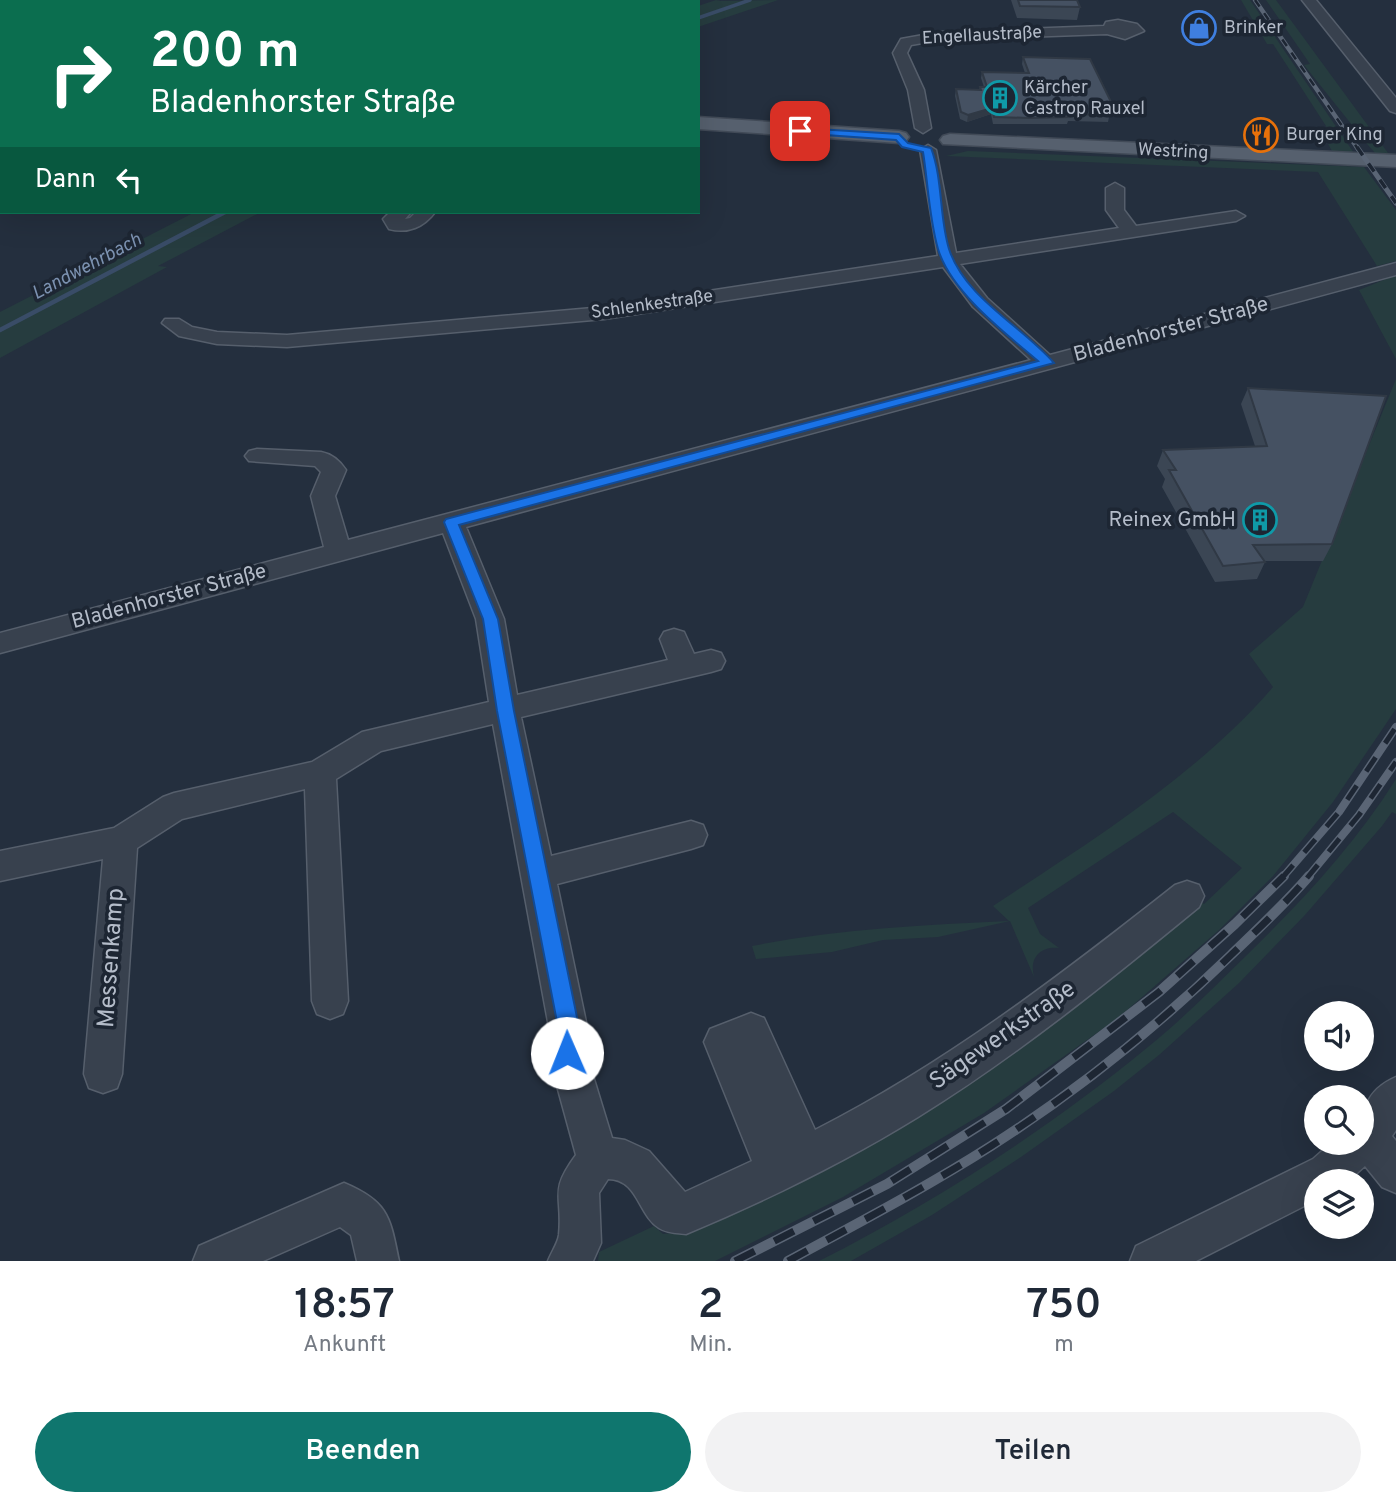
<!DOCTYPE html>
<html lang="de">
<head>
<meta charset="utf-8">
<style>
  :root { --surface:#fff; --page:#f2f2f3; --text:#1f2937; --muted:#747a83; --accent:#0f766e }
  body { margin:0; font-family:Overpass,sans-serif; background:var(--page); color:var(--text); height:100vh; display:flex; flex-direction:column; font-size:26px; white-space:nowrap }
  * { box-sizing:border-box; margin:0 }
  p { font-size:23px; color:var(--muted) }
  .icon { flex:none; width:38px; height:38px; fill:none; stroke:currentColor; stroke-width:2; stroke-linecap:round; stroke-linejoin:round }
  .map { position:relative; height:1261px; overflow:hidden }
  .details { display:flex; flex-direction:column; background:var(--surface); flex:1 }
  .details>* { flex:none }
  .top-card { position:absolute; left:0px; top:0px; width:700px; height:214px; box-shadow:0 7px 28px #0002; background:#0b6e4f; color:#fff; overflow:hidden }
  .buttons { position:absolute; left:1304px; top:1001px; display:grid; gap:14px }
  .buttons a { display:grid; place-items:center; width:70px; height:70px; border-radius:50%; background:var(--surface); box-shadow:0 7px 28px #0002; font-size:35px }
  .pin { position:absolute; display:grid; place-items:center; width:60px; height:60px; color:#fff; margin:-30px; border-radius:14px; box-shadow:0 4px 10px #0006 }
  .me { position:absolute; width:77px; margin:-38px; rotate:359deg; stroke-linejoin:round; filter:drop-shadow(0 0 5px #0008) }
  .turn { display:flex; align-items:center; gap:24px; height:147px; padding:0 35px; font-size:32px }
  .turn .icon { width:91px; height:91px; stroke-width:2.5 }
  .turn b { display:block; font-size:49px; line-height:60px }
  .then { display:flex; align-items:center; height:66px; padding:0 35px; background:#0003; gap:14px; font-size:26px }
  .eta { display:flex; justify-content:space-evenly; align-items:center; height:119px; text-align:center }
  .eta b { font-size:42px; font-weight:600; line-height:49px }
  .primary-button { display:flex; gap:14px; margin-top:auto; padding:14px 35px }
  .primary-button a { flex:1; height:80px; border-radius:42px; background:var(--accent); color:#fff; font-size:28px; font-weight:600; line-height:80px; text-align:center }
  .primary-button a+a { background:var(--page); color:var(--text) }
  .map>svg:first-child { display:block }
  .green { fill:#263c3f }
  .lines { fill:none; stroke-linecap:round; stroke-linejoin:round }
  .stream-far1 { stroke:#394c67; stroke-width:3.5 }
  .stream { stroke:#394c67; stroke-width:4.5 }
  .minor-casing { stroke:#565f6c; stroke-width:3 }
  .major-casing { stroke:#414a57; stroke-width:3 }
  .minor { fill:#38414e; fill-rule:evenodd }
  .major { fill:#56606e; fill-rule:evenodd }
  .rail-far3-casing { stroke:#5a6575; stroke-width:4.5 }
  .rail-far2-casing { stroke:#5a6575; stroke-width:5 }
  .rail-far1-casing { stroke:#5a6575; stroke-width:8 }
  .rail-casing { stroke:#5a6575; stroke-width:10 }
  .rail-far3 { stroke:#1d2633; stroke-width:2.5; stroke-dasharray:8; stroke-linecap:butt }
  .rail-far2 { stroke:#1d2633; stroke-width:3.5; stroke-dasharray:10; stroke-linecap:butt }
  .rail-far1 { stroke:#1d2633; stroke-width:5; stroke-dasharray:17; stroke-linecap:butt }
  .rail { stroke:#1d2633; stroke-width:7; stroke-dasharray:22; stroke-linecap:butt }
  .wall { fill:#3b4654 }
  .shaded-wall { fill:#303945 }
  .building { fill:#455162; stroke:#303945; stroke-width:2 }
  .route { fill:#1a73e8; stroke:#114b97; stroke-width:2 }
  .labels { text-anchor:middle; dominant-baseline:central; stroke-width:7; stroke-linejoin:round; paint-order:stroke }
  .far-poi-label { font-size:18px; fill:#b4bcc9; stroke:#1d2633; text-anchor:start }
  .far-street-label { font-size:18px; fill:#b4bcc9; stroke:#1d2633 }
  .far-water-label { font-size:19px; font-style:italic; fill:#7c92b1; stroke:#1d2633 }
  .street-label { font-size:21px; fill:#b4bcc9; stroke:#1d2633 }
  .poi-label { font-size:21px; fill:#b4bcc9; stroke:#1d2633; text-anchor:end }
  .near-street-label { font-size:24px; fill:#b4bcc9; stroke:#1d2633 }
</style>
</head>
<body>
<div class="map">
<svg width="1396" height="1261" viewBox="0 0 1396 1261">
  <rect width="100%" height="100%" fill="#242f3e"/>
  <path class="green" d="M716,0l5,1 57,-1 -80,27v-21z
    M1241,0h9l104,153 -50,-2h28l-4,-7 9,-1 -64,-99h-6z
    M1266,0h10l112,153 8,1h-20l-8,-9 -64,-80 6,-1z
    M968,151l396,16 32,43v51l-19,5 -59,-94 -372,-16z
    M195,212h66l-103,54 9,1 -167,91v-46z
    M1396,275v84l-37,-69z
    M1396,379v330l-63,93 -60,74 -54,54 -101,88 -134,95 -141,84 -128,64h-117l1,-9 55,-26 9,8 10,-1 114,-54 411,-279 6,4 38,-36 -69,-56 -145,96 12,26 19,14c-19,-2 -30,10 -25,29l-24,-56 -72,16 -55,3 -51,12 -76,7 -4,-13c85,-17 171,-21 257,-25l-16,-15c98,-65 202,-129 280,-219l-24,-33 54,-47z
    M1396,779v35l-4,-2 -10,14 -77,89 -66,68 -80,72 -45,36 -93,66 -89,58 -81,46h-32c116,-59 228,-131 329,-214 36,-29 68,-62 101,-94 54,-53 107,-110 147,-174z"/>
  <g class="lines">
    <path class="stream-far1" d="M59,2l24,-2
      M698,18l52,-18"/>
    <path class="stream" d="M0,330l225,-118"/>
    <g class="minor-casing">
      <path id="minor" d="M392,0h22l-23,2z
        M1302,0h14l80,98v15l-6,-2z
        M1118,20l19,4 7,7 -19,8 -18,-5 -167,6 -29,5 -4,8 17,37 7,38 -8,5 -8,-5 -7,-38 -15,-37 8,-14 39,-7 164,-6 2,-4z
        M0,25h2v8h-2z
        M0,67h2v8h-2z
        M0,120h2v10h-2z
        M928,145l8,5 20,103 163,-25 -13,-18v-22l9,-5 9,5v22l12,16 100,-15 9,5 -9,5 -276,43 27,34 63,57 346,-92v12l-930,252 38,92 13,76 151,-35 -8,-21 4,-7 10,-3 10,3 10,22 17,-4 10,3 4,8 -4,8 -10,3 -190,45 30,139 140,-35 12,4 4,10 -4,10 -12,4 -134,35 29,138v31l26,85 13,2 24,11 36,41 67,-31 -48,-119 6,-13 41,-16 13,5 51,112c130,-66 246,-155 360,-245l12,-4 12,4 5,11 -5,11c-90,74 -181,148 -281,210 -73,45 -153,84 -232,117 -10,-1 -19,-1 -27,-6 -21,-13 -21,-49 -51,-49l-9,14 2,50 -8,18h-45c3,-8 10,-18 11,-26 4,-41 -11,-42 17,-80l-28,-102v-31l-55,-298 -112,27 -45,28 12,222 -5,13 -13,5 -13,-5 -5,-13 -7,-212 -123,30 -45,29 -15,226 -5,14 -14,5 -14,-5 -5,-14 19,-215 -103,22v-30l114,-23 49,-31 11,-4 138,-31 50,-30 127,-30 -13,-83 -33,-86 -443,120v-20l324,-86 -13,-51 10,-24 -6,-6 -66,-5 -4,-5 4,-5 8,-2 64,3c11,2 19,9 25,18l-11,26 13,44 683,-180 -58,-53 -30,-40 -339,52 -317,28 -70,-3 -38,-8 -17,-13 3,-4h14l13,8 25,5 70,3 317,-28 334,-51 -18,-106z
        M390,212h21l-6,7 5,-1 6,-6h19c-11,15 -27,22 -46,17l-6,-10z
        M1396,1077v53l-4,6 4,5v52l-14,-6 -17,-21 -17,15h-32v19l-120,61h-66l6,-15 177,-87 18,-16h31c0,-31 2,-52 34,-66z
        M344,1183c45,19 46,34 55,78h-42l-6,-26 -11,-8 -77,34h-70l6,-15z"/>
    </g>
    <g class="major-casing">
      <path id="major" d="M251,0h18l-19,2z
        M698,117l201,14 7,2 3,4 -3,4 -7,2 -201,-14z
        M950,134l446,21v12l-453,-23 -3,-4 3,-4z
        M0,163h2l-2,13z"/>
    </g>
    <use href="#minor" class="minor"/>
    <use href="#major" class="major"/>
    <g class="rail-far3-casing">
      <path id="rail-far3" d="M1255,0l103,149"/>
    </g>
    <g class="rail-far2-casing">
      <path id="rail-far2" d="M1357,147l39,56"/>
    </g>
    <g class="rail-far1-casing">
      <path id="rail-far1" d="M1282,878l57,-66 57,-85
        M1307,878l52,-63 37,-53"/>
    </g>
    <g class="rail-casing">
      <path id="rail" d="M735,1261l152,-77 119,-75 153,-117 76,-68 49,-48
        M788,1261c68,-37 137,-73 203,-115 86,-55 167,-120 240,-191 27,-26 54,-51 78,-79"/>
    </g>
    <use href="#rail-far3" class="rail-far3"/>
    <use href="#rail-far2" class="rail-far2"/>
    <use href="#rail-far1" class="rail-far1"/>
    <use href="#rail" class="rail"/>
  </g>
  <path class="wall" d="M1011,0h66l3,7 -3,13 -60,-2z
    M1023,57l92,53 -1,7h-5l-1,5 -40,-1 -1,3h-74l-2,-10 -24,8 -7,-3 -5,-23 1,-7 23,1 1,-3h4l-3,-9 1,-6 43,1 -3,-9z
    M1248,388l84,156 -9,17h-59l1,1 -8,17 -42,3 -53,-95 3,-8 -8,-13 6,-16 92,-4 -14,-42z"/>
  <path class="shaded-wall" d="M2,87v18l-2,2v-19z
    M992,108l-1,6 -24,8 1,-7z"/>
  <path class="building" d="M1018,0h59l3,7 -60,-1z
    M1023,57l67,2 25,51h-7l2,5 -43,-1 2,3 -39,1 -36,-1 -2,-9 -24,7 -7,-3 -5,-23 25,1 -1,-3h7l-5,-15 47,1z
    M0,76h2v11l-2,1z
    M1248,388l138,8 -54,148 -79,1 12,17 -42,4 -54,-96h7l-13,-20 104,-4z"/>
  <path class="route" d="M800,128l99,6 9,9 23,5c12,31 8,68 18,101 16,49 73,77 105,114l-595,162 39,94 16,92 64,311v31l-3,7 -8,4 -8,-4 -3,-7 1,-31 -60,-311 -14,-92 -39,-97 2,-3 592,-158c-33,-28 -87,-69 -100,-112 -9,-31 -10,-66 -15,-97l-21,-5 -6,-7 -99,-7 -1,-2z"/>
  <defs>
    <g id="shop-ring" transform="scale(1.75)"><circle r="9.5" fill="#1d2633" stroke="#3f7fe0" stroke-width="1.5"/><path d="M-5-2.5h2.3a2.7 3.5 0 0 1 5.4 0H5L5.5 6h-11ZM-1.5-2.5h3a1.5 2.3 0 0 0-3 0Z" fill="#3f7fe0"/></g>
    <g id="building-ring" transform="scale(1.75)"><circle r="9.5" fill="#1d2633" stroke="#0f9aa8" stroke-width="1.5"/><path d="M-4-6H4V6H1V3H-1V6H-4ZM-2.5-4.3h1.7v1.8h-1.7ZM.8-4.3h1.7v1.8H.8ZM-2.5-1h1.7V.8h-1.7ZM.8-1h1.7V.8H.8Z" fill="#0f9aa8"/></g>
    <g id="restaurant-ring" transform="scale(1.75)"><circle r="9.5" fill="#1d2633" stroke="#e8710a" stroke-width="1.5"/><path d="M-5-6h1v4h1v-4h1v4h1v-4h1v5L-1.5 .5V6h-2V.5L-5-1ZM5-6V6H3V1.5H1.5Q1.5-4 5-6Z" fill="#e8710a"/></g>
  </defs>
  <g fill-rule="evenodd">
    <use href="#shop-ring" x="1199" y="28"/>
    <use href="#building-ring" x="1000" y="98"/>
    <use href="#restaurant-ring" x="1261" y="135"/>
    <use href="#building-ring" x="1260" y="520"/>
  </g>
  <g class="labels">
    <g class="far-poi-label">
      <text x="1224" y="28">Brinker</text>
      <text x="1024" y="88">Kärcher<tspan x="1024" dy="21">Castrop Rauxel</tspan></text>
      <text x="1286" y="135">Burger King</text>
    </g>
    <g class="far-street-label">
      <text transform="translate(982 36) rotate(-3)">Engellaustraße</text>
      <text transform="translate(1173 152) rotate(3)">Westring</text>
      <text transform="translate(652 305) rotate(-8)">Schlenkestraße</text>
    </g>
    <g class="far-water-label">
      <text transform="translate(87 267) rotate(-28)">Landwehrbach</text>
    </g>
    <g class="street-label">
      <text transform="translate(1171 330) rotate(-15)">Bladenhorster Straße</text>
      <text transform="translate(169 597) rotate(-15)">Bladenhorster Straße</text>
    </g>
    <g class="poi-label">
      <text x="1236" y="520">Reinex GmbH</text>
    </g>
    <g class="near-street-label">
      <text transform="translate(112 958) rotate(-86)">Messenkamp</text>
      <text transform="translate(1003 1036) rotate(-35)">Sägewerkstraße</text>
    </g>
  </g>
</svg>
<div class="buttons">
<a><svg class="icon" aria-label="sound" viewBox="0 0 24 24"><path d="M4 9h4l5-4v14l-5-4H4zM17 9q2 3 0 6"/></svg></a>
<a><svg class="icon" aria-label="search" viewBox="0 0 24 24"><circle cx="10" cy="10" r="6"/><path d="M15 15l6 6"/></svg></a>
<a><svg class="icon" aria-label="layers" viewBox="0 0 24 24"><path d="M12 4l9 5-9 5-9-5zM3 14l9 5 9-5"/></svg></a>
</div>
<div class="pin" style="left:800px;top:131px;background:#d93025"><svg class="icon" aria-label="arrive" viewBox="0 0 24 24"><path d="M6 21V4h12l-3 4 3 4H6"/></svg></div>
<svg class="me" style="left:567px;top:1053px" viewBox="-20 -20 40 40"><circle r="19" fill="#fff"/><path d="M0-13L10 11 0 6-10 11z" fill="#1a73e8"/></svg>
<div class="top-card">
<div class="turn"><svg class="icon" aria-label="right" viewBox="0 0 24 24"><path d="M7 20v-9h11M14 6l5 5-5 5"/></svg><div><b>200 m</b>Bladenhorster Straße</div></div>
<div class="then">Dann<svg class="icon" aria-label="left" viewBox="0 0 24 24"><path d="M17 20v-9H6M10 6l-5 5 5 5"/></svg></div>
</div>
</div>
<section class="details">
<div class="eta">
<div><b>18:57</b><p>Ankunft</p></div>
<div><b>2</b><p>Min.</p></div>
<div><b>750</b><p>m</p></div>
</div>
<div class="primary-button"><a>Beenden</a><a>Teilen</a></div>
</section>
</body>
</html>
